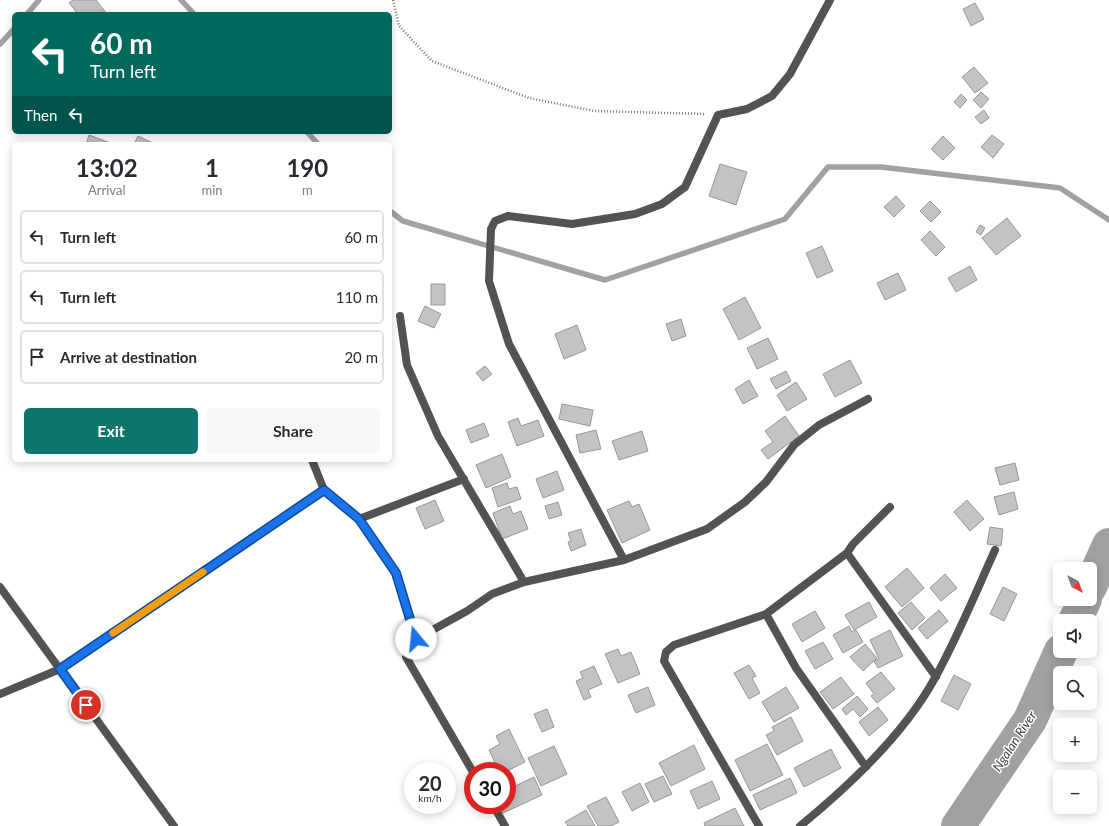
<!DOCTYPE html>
<html lang="en">
<head>
<meta charset="utf-8">
<style>
  :root { --surface:#fff; --page:#f7f7f7; --text:#2b2b33; --muted:#7c7c81; --line:#e1e1e2; --accent:#0f766e }
  body { margin:0; font-family:Lato,sans-serif; background:var(--page); color:var(--text); height:100vh; display:flex; flex-direction:column; font-size:15px; white-space:nowrap }
  * { box-sizing:border-box; margin:0 }
  p { font-size:13px; color:var(--muted) }
  .icon { flex:none; width:22px; height:22px; fill:none; stroke:currentColor; stroke-width:2; stroke-linecap:round; stroke-linejoin:round }
  .map { position:relative; flex:1; overflow:hidden }
  .sheet { position:absolute; left:12px; top:142px; width:380px; height:320px; display:flex; flex-direction:column; background:var(--surface); border-radius:6px; box-shadow:0 2px 10px #0003 }
  .sheet>* { flex:none }
  .guide { position:absolute; left:12px; top:12px; width:380px; height:122px; border-radius:6px; box-shadow:0 2px 10px #0003; background:#00695c; color:#fff; overflow:hidden }
  .needle { width:26px; rotate:139deg }
  .buttons { position:absolute; left:1053px; top:562px; display:grid; gap:8px }
  .buttons a { display:grid; place-items:center; width:44px; height:44px; border-radius:6px; background:var(--surface); box-shadow:0 2px 10px #0003; font-size:20px }
  .speed { position:absolute; left:404px; top:762px; display:flex; gap:8px; font-size:20px; font-weight:700; text-align:center }
  .speed>* { display:grid; place-content:center; width:52px; height:52px; border-radius:50%; background:var(--surface); box-shadow:0 2px 10px #0003; line-height:1 }
  .speed small { font-size:10px; font-weight:400 }
  .speed .limit { border:6px solid #d22; background:#fff; color:#111 }
  .pin { position:absolute; display:grid; place-items:center; width:34px; height:34px; color:#fff; margin:-17px; border:2px solid #fff; border-radius:50%; box-shadow:0 1px 4px #0007 }
  .me { position:absolute; width:44px; margin:-22px; rotate:343deg; stroke-linejoin:round; filter:drop-shadow(0 0 3px #0008) }
  .turn { display:flex; align-items:center; gap:14px; height:84px; padding:0 12px; font-size:18px }
  .turn .icon { width:52px; height:52px; stroke-width:2.5 }
  .turn b { display:block; font-size:28px; line-height:34px }
  .then { display:flex; align-items:center; height:38px; padding:0 12px; background:#0003; gap:8px; font-size:15px }
  .eta { display:flex; justify-content:space-evenly; align-items:center; height:68px; text-align:center }
  .eta b { font-size:24px; font-weight:700; line-height:28px }
  .action { display:flex; gap:8px; margin-top:auto; padding:8px 12px }
  .action a { flex:1; height:46px; border-radius:6px; background:var(--accent); color:#fff; font-size:16px; font-weight:700; line-height:46px; text-align:center }
  .action a+a { background:var(--page); color:var(--text) }
  ul { padding:0; list-style:none }
  li { display:flex; align-items:center; gap:12px; height:54px; margin:0 8px 6px; padding:0 4px; border:2px solid var(--line); border-radius:6px }
  li div { flex:1 }
  li b { display:block; font-size:15px }
  li em { font-style:normal }
  .map>svg:first-child { display:block }
  .lines { fill:none; stroke-linecap:round; stroke-linejoin:round }
  .stream { stroke:#a1a1a1; stroke-width:5.5 }
  .river { stroke:#a1a1a1; stroke-width:34 }
  .building { fill:#c3c3c3; stroke:#979797 }
  .path { stroke:#757575; stroke-width:2.5; stroke-dasharray:1 2; stroke-linecap:butt }
  .minor { stroke:#535353; stroke-width:8 }
  .route-casing { stroke:#114b97; stroke-width:10 }
  .route { stroke:#1a73e8; stroke-width:7 }
  .slow { stroke:#f59e0b; stroke-width:7 }
  .labels { text-anchor:middle; dominant-baseline:central; stroke-width:3; stroke-linejoin:round; paint-order:stroke }
  .water-label { font-size:13px; font-style:italic; fill:#424242; stroke:#fff }
</style>
</head>
<body>
<div class="map">
<svg width="1109" height="826" viewBox="0 0 1109 826">
  <rect width="100%" height="100%" fill="#fff"/>
  <g class="lines">
    <path class="stream" d="M181,0l13,14
      M27,14l12,-14
      M0,44l14,-15
      M307,132l11,12
      M390,211l13,10 202,59 180,-61 43,-52h53l179,21 49,32"/>
    <path class="river" d="M1090,587l19,-42
      M1075,621l10,-22
      M958,826l72,-106 31,-69"/>
  </g>
  <path class="building" d="M73,0h23l11,14h-29l-9,-11z
    M975,3l9,16 -13,7 -8,-17z
    M974,67l14,16 -13,10 -13,-16z
    M981,92l8,7 -8,9 -8,-8z
    M961,94l6,6 -7,8 -6,-6z
    M984,110l5,8 -8,6 -6,-7z
    M89,135l24,9h-27z
    M992,135l12,9 -11,14 -12,-11z
    M138,136l17,8h-21z
    M943,136l12,12 -12,12 -12,-11z
    M720,164l27,8 -11,33 -27,-9z
    M896,196l9,10 -11,11 -10,-10z
    M930,201l11,11 -10,10 -11,-11z
    M1007,218l14,18 -25,19 -14,-17z
    M980,225l5,3 -4,7 -5,-3z
    M930,231l15,16 -9,9 -15,-16z
    M822,246l11,25 -16,7 -11,-25z
    M970,266l7,14 -21,12 -8,-14z
    M898,273l8,17 -21,10 -8,-17z
    M431,284h14v21h-14z
    M745,297l16,31 -22,12 -16,-31z
    M425,306l16,8 -7,14 -16,-7z
    M681,319l5,17 -14,5 -6,-17z
    M577,325l9,25 -22,9 -9,-25z
    M768,338l10,21 -21,10 -10,-21z
    M850,360l12,23 -27,14 -12,-23z
    M485,366l7,8 -9,7 -7,-8z
    M786,371l5,10 -15,8 -6,-10z
    M749,380l9,16 -15,8 -8,-15z
    M796,382l11,17 -20,12 -10,-16z
    M562,404l31,6 -3,16 -31,-7z
    M785,416l14,20 -31,23 -7,-9 12,-8 -8,-11z
    M518,418l3,8 17,-6 6,16 -27,10 -9,-24z
    M484,423l5,13 -18,7 -5,-13z
    M596,430l5,19 -21,4 -4,-18z
    M642,431l6,20 -29,9 -7,-19z
    M502,454l9,23 -25,11 -10,-23z
    M1015,463l4,17 -19,5 -5,-17z
    M557,471l7,19 -21,8 -7,-19z
    M507,483l2,6 8,-2 4,12 -23,8 -6,-19z
    M1014,492l4,17 -19,6 -5,-18z
    M435,500l9,21 -19,8 -9,-21z
    M967,500l17,19 -14,12 -16,-19z
    M629,501l3,6 7,-3 11,26 -28,13 -15,-33z
    M558,502l4,13 -13,4 -4,-13z
    M510,506l3,8 8,-3 7,18 -26,10 -9,-26z
    M990,527l13,2 -2,17 -14,-2z
    M581,529l5,16 -15,6 -3,-9 3,-1 -3,-8z
    M907,568l17,20 -22,19 -17,-20z
    M945,574l12,14 -16,13 -11,-13z
    M1003,587l14,7 -13,27 -14,-7z
    M869,602l8,15 -23,13 -9,-15z
    M911,602l14,16 -13,12 -14,-17z
    M939,610l9,11 -21,18 -9,-11z
    M815,611l10,17 -23,14 -10,-18z
    M849,626l3,6 4,-2 7,12 -20,11 -10,-18z
    M890,630l13,26 -25,12 -4,-7 5,-2 -9,-19z
    M823,642l10,17 -18,10 -10,-18z
    M865,644l12,14 -14,13 -13,-14z
    M618,649l3,7 10,-4 9,22 -22,9 -13,-29z
    M749,665l7,11 -4,2 8,15 -11,6 -15,-26z
    M594,666l8,18 -14,6 3,7 -7,3 -8,-19 7,-3 -3,-6z
    M881,672l14,17 -18,14 -6,-7 3,-2 -8,-11z
    M954,675l17,9 -13,26 -17,-9z
    M841,677l13,17 -21,15 -13,-17z
    M648,687l7,18 -19,8 -8,-18z
    M786,687l13,21 -25,14 -12,-20z
    M857,696l11,13 -8,8 -7,-8 -7,6 -4,-6z
    M878,707l10,13 -19,16 -10,-14z
    M547,709l7,18 -12,5 -8,-18z
    M791,717l12,24 -26,14 -11,-20 8,-4 -2,-4z
    M509,729l16,33 -18,9h-8l-10,-21 11,-6 -4,-8z
    M767,744l16,31 -33,16 -15,-31z
    M694,745l11,24 -34,17 -12,-23z
    M554,746l13,28 -26,12 -13,-28z
    M831,749l10,19 -37,19 -10,-19z
    M663,776l9,18 -18,8 -9,-18z
    M534,777l8,18 -39,18 -3,-8h7v-15z
    M790,778l7,15 -37,17 -7,-15z
    M712,781l8,18 -22,10 -8,-18z
    M640,783l9,19 -17,9 -10,-19z
    M606,797l13,25 -8,4h-13l-11,-20z
    M735,808l9,18h-39l-1,-3z
    M586,810l9,16h-27l-3,-4z"/>
  <g class="lines">
    <path class="path" d="M393,0l6,26 33,35 97,37 65,13 111,3"/>
    <path class="minor" d="M400,316l7,49 31,71 86,146
      M312,460l12,30 35,29 37,54 20,66
      M890,507l-37,37 -6,9 89,124
      M359,519l105,-40
      M847,553l-81,61 30,54 70,99
      M624,560l-115,-216 -20,-63 2,-52 4,-8 13,-5 64,8 63,-10 27,-10 23,-17 33,-72 29,-6 25,-13 18,-22 40,-74
      M0,587l174,239
      M0,694l60,-25 264,-179
      M473,772l-67,-115 10,-18 51,-28 25,-17 32,-12 100,-22 83,-31 38,-27 21,-20 28,-37 25,-20 49,-26
      M493,805l12,21
      M759,826l-95,-165 2,-9 8,-7 92,-31
      M800,826c49,-40 106,-94 136,-150 22,-40 40,-84 59,-126"/>
  </g>
  <g class="lines">
    <g class="route-casing">
      <path id="route" d="M86,705l-26,-36 264,-179 35,29 37,54 20,66"/>
    </g>
    <use href="#route" class="route"/>
    <path class="slow" d="M113,633l90,-61"/>
  </g>
  <g class="labels">
    <g class="water-label">
      <text transform="translate(1014 741) rotate(-57)">Ngalan River</text>
    </g>
  </g>
</svg>
<div class="buttons">
<a><svg class="needle" viewBox="-14 -14 28 28"><path d="M0-13l5 13h-10z" fill="#e53935"/><path d="M0 13l5-13h-10z" fill="#7c7c81"/></svg></a>
<a><svg class="icon" aria-label="sound" viewBox="0 0 24 24"><path d="M4 9h4l5-4v14l-5-4H4zM17 9q2 3 0 6"/></svg></a>
<a><svg class="icon" aria-label="search" viewBox="0 0 24 24"><circle cx="10" cy="10" r="6"/><path d="M15 15l6 6"/></svg></a>
<a>+</a>
<a>−</a>
</div>
<div class="speed"><div>20<small>km/h</small></div><div class="limit">30</div></div>
<div class="pin" style="left:86px;top:705px;background:#d93025"><svg class="icon" aria-label="arrive" viewBox="0 0 24 24"><path d="M6 21V4h12l-3 4 3 4H6"/></svg></div>
<svg class="me" style="left:416px;top:639px" viewBox="-20 -20 40 40"><circle r="19" fill="#fff"/><path d="M0-13L10 11 0 6-10 11z" fill="#1a73e8"/></svg>
<div class="guide">
<div class="turn"><svg class="icon" aria-label="left" viewBox="0 0 24 24"><path d="M17 20v-9H6M10 6l-5 5 5 5"/></svg><div><b>60 m</b>Turn left</div></div>
<div class="then">Then<svg class="icon" aria-label="left" viewBox="0 0 24 24"><path d="M17 20v-9H6M10 6l-5 5 5 5"/></svg></div>
</div>
<section class="sheet">
<div class="eta">
<div><b>13:02</b><p>Arrival</p></div>
<div><b>1</b><p>min</p></div>
<div><b>190</b><p>m</p></div>
</div>
<ul>
<li><svg class="icon" aria-label="left" viewBox="0 0 24 24"><path d="M17 20v-9H6M10 6l-5 5 5 5"/></svg><div><b>Turn left</b></div><em>60 m</em></li>
<li><svg class="icon" aria-label="left" viewBox="0 0 24 24"><path d="M17 20v-9H6M10 6l-5 5 5 5"/></svg><div><b>Turn left</b></div><em>110 m</em></li>
<li><svg class="icon" aria-label="arrive" viewBox="0 0 24 24"><path d="M6 21V4h12l-3 4 3 4H6"/></svg><div><b>Arrive at destination</b></div><em>20 m</em></li>
</ul>
<div class="action"><a>Exit</a><a>Share</a></div>
</section>
</div>
</body>
</html>
